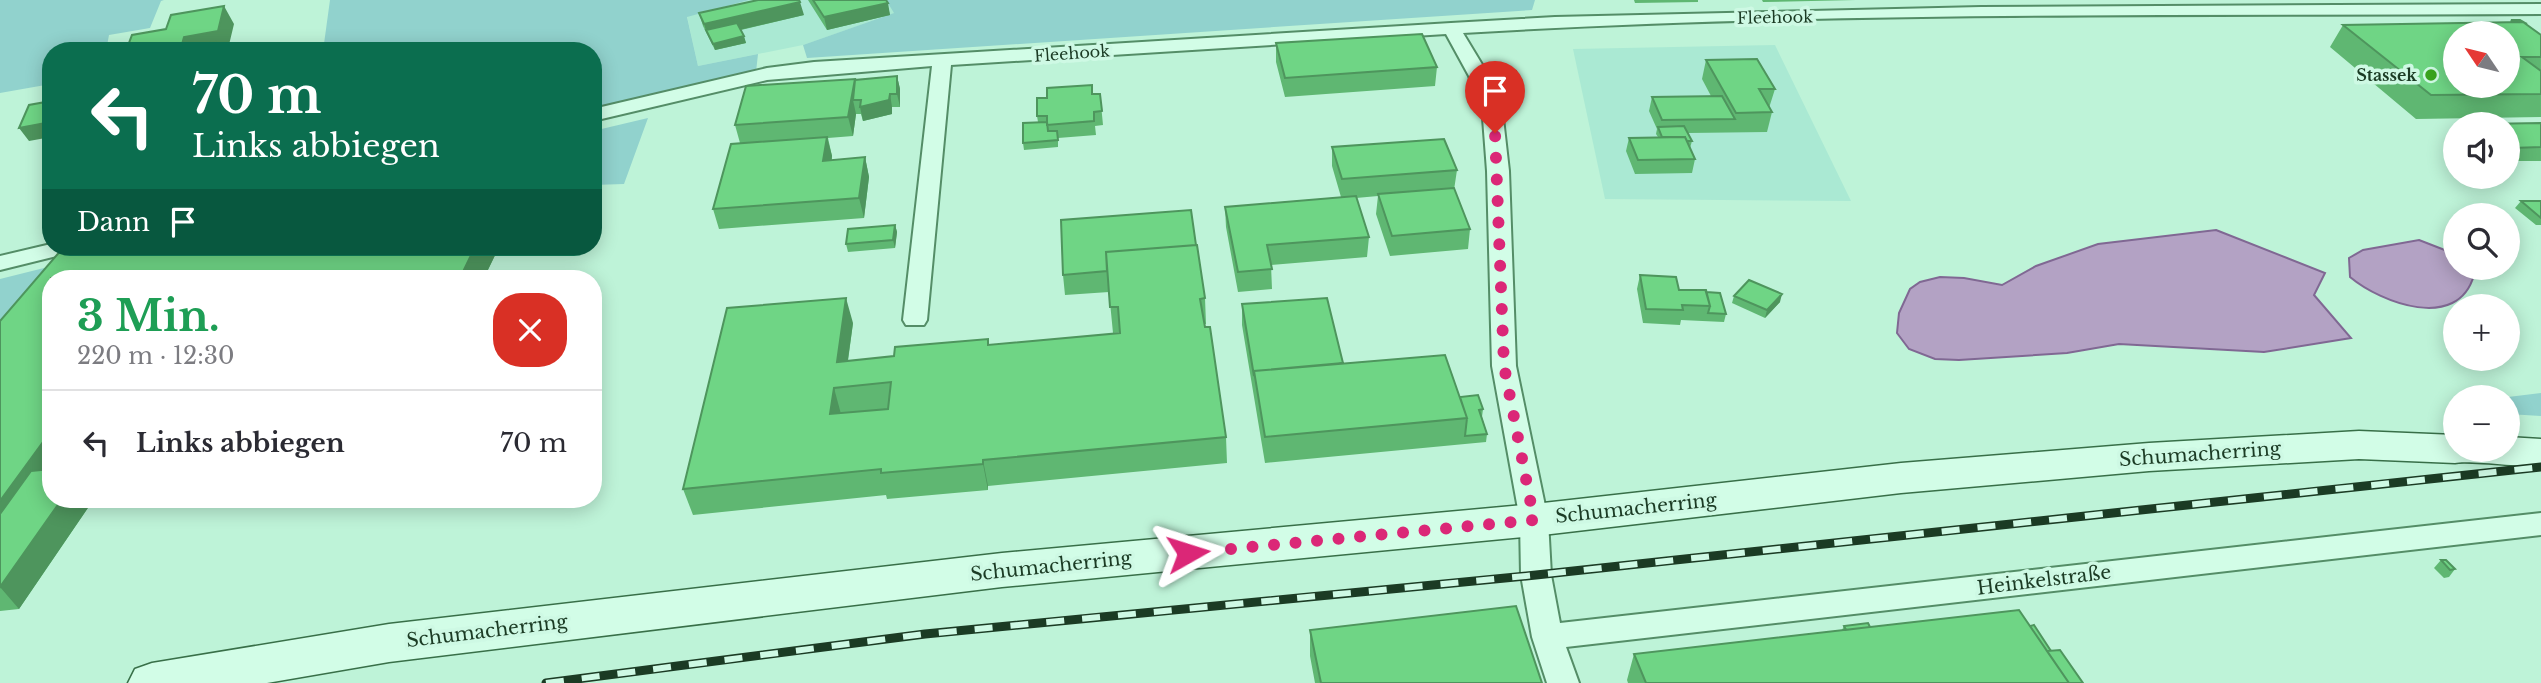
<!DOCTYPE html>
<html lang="de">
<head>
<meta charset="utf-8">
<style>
  :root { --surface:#fff; --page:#f2f2f3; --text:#2b2b33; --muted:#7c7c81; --line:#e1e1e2 }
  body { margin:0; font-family:"Libre Baskerville",serif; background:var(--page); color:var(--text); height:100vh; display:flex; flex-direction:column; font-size:26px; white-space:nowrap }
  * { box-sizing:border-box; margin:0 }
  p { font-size:23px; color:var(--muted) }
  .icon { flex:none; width:38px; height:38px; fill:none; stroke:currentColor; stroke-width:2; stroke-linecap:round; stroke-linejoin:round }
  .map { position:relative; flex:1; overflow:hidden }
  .sheet { position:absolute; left:42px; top:270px; width:560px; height:238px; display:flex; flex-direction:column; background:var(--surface); border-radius:28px; box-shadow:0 4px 18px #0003 }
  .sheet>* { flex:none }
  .hud { position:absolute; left:42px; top:42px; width:560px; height:214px; border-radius:28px; box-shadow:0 4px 18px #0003; background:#0b6e4f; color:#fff; overflow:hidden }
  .needle { width:46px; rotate:305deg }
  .controls { position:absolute; left:2443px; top:21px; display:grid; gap:14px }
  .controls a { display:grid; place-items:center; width:77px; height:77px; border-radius:50%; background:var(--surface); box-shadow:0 4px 18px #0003; font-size:35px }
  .pin { position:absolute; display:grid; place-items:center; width:60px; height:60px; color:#fff; margin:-72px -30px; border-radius:50% 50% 50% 0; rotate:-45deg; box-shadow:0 0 7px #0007 }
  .pin .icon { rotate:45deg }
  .me { position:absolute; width:77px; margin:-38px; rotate:84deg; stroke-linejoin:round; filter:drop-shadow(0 0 5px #0008) }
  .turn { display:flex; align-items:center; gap:24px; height:147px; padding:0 35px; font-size:32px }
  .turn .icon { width:91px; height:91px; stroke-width:2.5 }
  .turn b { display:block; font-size:49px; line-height:60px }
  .then { display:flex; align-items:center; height:66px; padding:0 35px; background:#0003; gap:14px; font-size:26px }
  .round { display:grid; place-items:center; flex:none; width:74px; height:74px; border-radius:28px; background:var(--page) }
  .headline { display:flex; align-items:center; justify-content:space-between; height:119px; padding:0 35px }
  h1 { font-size:42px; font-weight:800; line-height:52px; color:#1e9e55 }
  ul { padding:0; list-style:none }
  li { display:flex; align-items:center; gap:21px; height:105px; padding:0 35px; border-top:2px solid var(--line) }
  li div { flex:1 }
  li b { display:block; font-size:26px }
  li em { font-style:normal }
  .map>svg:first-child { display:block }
  .farmland { fill:#aae9d3 }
  .green { fill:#91d2cd }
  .water { fill:#b3a2c4; stroke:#806893; stroke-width:2 }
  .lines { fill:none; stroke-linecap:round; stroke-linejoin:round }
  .minor-casing { stroke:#548d67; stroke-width:4 }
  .secondary-casing { stroke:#386f48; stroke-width:3 }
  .minor { fill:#d2fde7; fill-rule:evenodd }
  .secondary { fill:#d2fde7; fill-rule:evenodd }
  .rail-casing { stroke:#1b3b24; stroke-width:9 }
  .rail { stroke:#cef9e4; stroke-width:6; stroke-dasharray:18; stroke-linecap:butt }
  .wall { fill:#5fb772 }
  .shaded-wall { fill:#4e955d }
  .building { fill:#6fd585; stroke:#4e955d; stroke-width:2; fill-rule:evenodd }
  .route { stroke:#db2777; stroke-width:12; stroke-dasharray:0 21.6 }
  .poi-dot { fill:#39a31e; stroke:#cef9e4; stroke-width:2.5 }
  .labels { text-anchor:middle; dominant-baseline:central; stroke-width:7; stroke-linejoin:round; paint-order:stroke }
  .far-street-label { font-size:16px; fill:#1b3b24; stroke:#cef9e4 }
  .far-poi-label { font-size:16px; font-weight:bold; fill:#1b3b24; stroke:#cef9e4; text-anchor:end }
  .street-label { font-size:19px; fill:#1b3b24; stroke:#cef9e4 }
</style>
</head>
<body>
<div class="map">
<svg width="2541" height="683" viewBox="0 0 2541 683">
  <rect width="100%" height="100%" fill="#bef3d8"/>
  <path class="farmland" d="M749,0h137l9,13 -92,32 -105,21 -11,-50z
    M1775,45l76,156 -246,-2 -32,-150z"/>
  <path class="green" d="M0,0h164l-3,1 -11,27 -41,7 -3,16h-55v33l-51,9z
    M330,0h419l-62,17 11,49 60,-12 -2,18 -163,41v-62h-270z
    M886,0h649l-3,10 -725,48 -4,-13 91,-32z
    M648,118l-24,66 -31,1v-54z
    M60,264l-60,69v-54z
    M2541,393v23l-33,-2v-17z"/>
  <path class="water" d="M2216,230l109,43 -11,22 37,43 -87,14 -145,-8 -52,9 -108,7 -24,-1 -26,-10 -12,-16 2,-20 11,-24 10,-7 20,-5 24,1 38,7 34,-19 62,-22z
    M2419,240l36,14v14h14l5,7c-16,57 -93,28 -124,2l-1,-19 14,-8z"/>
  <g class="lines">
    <g class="minor-casing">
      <path id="minor" d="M2541,4v10c-359,2 -720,-3 -1078,19l26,43 14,42 6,53 7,195 32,154 3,55 9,48 981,-110v22l-975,112 13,36h-32l-15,-46 -11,-62 -1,-55 -28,-154 -5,-195 -4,-53 -14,-42 -23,-42 -495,31 -24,255 -3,5h-18l-3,-5 29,-254 -165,14 -174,41v-12l174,-41 47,-6 637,-39 104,-6 426,-10z
        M51,244v3h25l-3,5 -73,18v-14z"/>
    </g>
    <g class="secondary-casing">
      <path id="secondary" d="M2359,431l96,4v15h53v-13l33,2v28c-17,0 -74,-7 -86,-4l-96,-4 -210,12 -248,22 -367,43 -532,51 -613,75 -122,21h-139l7,-14 17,-6 237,-39 613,-71 532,-49 367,-41 248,-20z"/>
    </g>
    <use href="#minor" class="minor"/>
    <use href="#secondary" class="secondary"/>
    <g class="rail-casing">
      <path id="rail" d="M546,683l379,-49 611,-59 1005,-108"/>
    </g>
    <use href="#rail" class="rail"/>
  </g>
  <path class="wall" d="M808,0h78l4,15 -63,15z
    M1634,0h64v2l-63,1z
    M1762,0h94l-93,2z
    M699,13l105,2 -63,15 5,13 -31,7 -12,-24z
    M2511,20l16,5 14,10v82l-125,2 -86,-72 13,-22 167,-3z
    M1276,43l161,24 -2,19 -150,11 -9,-35z
    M1706,60l69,29 -6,19 3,4 -5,20 -79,1 4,8 -2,7 5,11 -3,14 -57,1 -9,-23 3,-13 29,-1 -2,-3 1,-5 -8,-18 3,-14 59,-1 -9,-17z
    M1506,71l12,5 -1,7h-10l-2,-5z
    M897,76l3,13v18h-8v7l-29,7 -2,-7h-5l-3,22 -25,2 4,18v4l33,-3 4,20 -5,41 -145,11 -6,-20 27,-66 -5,-18 120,-46v2z
    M1093,94h7l3,31 -8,1 1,9 -38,3v9l-34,3 -1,-7 15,-21 -1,-6z
    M2541,123v38h-33v-37z
    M1332,147l125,23 -3,20 16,39 -2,20 -78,7 -14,-42 2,-18 -22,2 13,39 -2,20 -96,8 1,24 -34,3 -12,-65 -1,-20 116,-10 -9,-31z
    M2521,201h20v24h-5l-21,-17z
    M1061,220l144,78 1,26h-2l22,113 1,26 -239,23v4l-101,9 -1,-4 -193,20 -10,-26 170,-166 -5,38 46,-5 95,-11 131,-12v-1l-7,1 -4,-41 -44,3 -2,-20z
    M895,225l2,7 -2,16 -47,4 -2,-8z
    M84,247h415l-15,31h-433v221h43l-75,110 -19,2v-290z
    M1640,275l39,15 27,2 20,22 -2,8 -43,-2 -1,5 -37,-2 -6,-34z
    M1734,296l46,6 -15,16 -33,-15z
    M1242,304l101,59 117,34 23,12 -1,8 5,17 -1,8 -221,21 -23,-138z
    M2441,560l14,9 -6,8 -5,1 -10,-10z
    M1844,626l26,1 160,-1 21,25 32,32h-455l-1,-3 7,-26 208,-24z
    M1310,630l232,53h-227l-5,-27z"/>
  <path class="shaded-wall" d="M800,2l4,13 -95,22 -3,-7 2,7 -4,-13z
    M888,3l2,12 -63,15 -3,-13z
    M224,6l10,18 -6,25 -8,2h-38l-1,-3 3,-11z
    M744,36l2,7 -31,7 -2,-6z
    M897,76l3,13v18l-3,-13z
    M855,79l4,18 -6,3 3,14 -3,22 -5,-19z
    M51,91v9l-6,-8z
    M890,94l2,13v7l-29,7 -3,-14z
    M51,122v15l-22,4 -10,-13z
    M827,137l5,19 -4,24 -5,-19z
    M865,157l4,20 -5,41 -5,-20z
    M895,225l2,7 -2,16 -2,-8z
    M475,247h24l-15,31h-24z
    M1782,294l-2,8 -15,16 2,-8z
    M846,298l7,25 -9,64 -7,-25z
    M834,388l7,26h-11z
    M51,431v56l-51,73v-59z
    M983,460l5,26v4l-5,-26z
    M62,499h32l-75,110 -19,-22z"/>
  <path class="building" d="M758,0h41l1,2 -96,22 -5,-11z
    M813,0h73l2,3 -64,14z
    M224,6l-6,25 -34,6 -3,11 34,-6 -2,9h-87l6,-16 34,-6 5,-14z
    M2511,20h9l7,4 -4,-2h-8z
    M2523,22l18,13v22h-19l19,14v23l-110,1 -88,-70zM2455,33h53v53h-53z
    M737,23l7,13 -31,8 -7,-14z
    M1422,34l15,33 -152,11 -9,-35z
    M1757,59l18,30h-16l13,23 -36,1 -30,-53z
    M1506,71h10l2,5h-10z
    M897,76v18h-7l-1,6 -29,7 1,-7h-8l2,-20z
    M51,78v13l-6,1z
    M855,79l-7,38 -113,8 11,-39z
    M1092,85v9h8l2,17 -8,1v9l-47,4v-9h-10v-18h10v-10z
    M1722,96l13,23 -73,1 -10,-23z
    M51,101v21l-32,6 10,-23z
    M1047,122l1,9h9l1,9 -35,3v-20z
    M2541,123v24l-29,1 -4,-4v-20h-26z
    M1684,126l8,15h-5l-2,-4h-23l-4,-10z
    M827,137l-4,24 42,-4 -6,41 -146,11 18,-65z
    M1685,137l10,22 -57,1 -9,-22z
    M1444,139l13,31 -115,9 -10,-32z
    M1454,188l16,41 -78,7 -14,-42z
    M1356,196l13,41 -102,8 5,24 -34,3 -13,-65z
    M2521,201h20v17z
    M1191,210l5,35 -90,7 1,19 -44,4 -2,-55z
    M895,225l-2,15 -47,4 2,-15z
    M1197,245l8,53 -5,1 5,28h5l16,110 -243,23v4l-102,9v-4l-198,20 44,-181 119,-10 -9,64 57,-6 1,-9 93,-8v6l132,-12 -2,-26h-8l-4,-55zM891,382l-3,27 -58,5 4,-26z
    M84,247h391l-15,31h-409v153l-51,70v-180l62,-72z
    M1640,275l36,2 3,13h27l4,16 -28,-1 1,5 -37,-1z
    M1749,280l33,14 -15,16 -33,-14z
    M1706,292l14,1 6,21 -18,-1 2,-7z
    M1327,298l16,65 -89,8v5l-12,-72z
    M1445,355l22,63 -202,19 -11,-66z
    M1478,395l5,14 -4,1 8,24 -22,2 2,-18 -7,-21z
    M51,469v30h11l-62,88v-73l31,-43z
    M2441,560h5l9,9 -5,1z
    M1516,606l26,77h-221l-11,-53z
    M2019,610l50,73h-423l-12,-29z
    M1868,623l2,4 -24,3 -2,-4z
    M2034,625l17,26h-4l-17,-25z
    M2060,650l23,33h-14l-22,-32z"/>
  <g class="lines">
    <path class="route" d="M1188,553l346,-33 -30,-154 -9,-233"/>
  </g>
  <circle class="poi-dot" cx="2431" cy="75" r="7"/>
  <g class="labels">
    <g class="far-street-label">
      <text transform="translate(1775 17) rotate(-1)">Fleehook</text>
      <text transform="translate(1072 53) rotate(-4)">Fleehook</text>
    </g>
    <g class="far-poi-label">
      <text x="2417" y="75">Stassek</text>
    </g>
    <g class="street-label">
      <text transform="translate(2200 454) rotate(-4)">Schumacherring</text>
      <text transform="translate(1636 508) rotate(-6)">Schumacherring</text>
      <text transform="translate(1051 566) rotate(-6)">Schumacherring</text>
      <text transform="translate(2044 580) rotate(-7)">Heinkelstraße</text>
      <text transform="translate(487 631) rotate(-7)">Schumacherring</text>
    </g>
  </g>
</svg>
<div class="controls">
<a><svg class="needle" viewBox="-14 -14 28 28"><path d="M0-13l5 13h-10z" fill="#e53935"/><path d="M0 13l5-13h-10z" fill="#7c7c81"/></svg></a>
<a><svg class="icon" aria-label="sound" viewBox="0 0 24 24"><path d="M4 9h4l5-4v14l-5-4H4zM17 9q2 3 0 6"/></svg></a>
<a><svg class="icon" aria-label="search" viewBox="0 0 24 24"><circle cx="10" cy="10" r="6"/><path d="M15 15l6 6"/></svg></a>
<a>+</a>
<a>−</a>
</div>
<div class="pin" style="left:1495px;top:133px;background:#d93025"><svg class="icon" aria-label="arrive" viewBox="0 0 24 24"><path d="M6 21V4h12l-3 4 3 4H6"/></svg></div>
<svg class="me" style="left:1188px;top:553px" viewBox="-20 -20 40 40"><path d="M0-17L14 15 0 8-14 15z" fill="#db2777" stroke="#fff" stroke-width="4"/></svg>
<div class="hud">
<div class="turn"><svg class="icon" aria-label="left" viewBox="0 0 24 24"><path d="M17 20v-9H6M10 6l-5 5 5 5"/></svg><div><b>70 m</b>Links abbiegen</div></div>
<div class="then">Dann<svg class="icon" aria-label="arrive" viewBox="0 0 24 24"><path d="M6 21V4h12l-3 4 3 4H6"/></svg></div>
</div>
<section class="sheet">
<div class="headline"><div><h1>3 Min.</h1><p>220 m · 12:30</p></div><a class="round" style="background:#d93025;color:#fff"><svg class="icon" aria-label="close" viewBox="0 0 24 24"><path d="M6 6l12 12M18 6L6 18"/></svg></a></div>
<ul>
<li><svg class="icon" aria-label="left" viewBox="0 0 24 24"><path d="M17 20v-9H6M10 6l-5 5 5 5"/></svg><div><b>Links abbiegen</b></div><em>70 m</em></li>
</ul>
</section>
</div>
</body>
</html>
